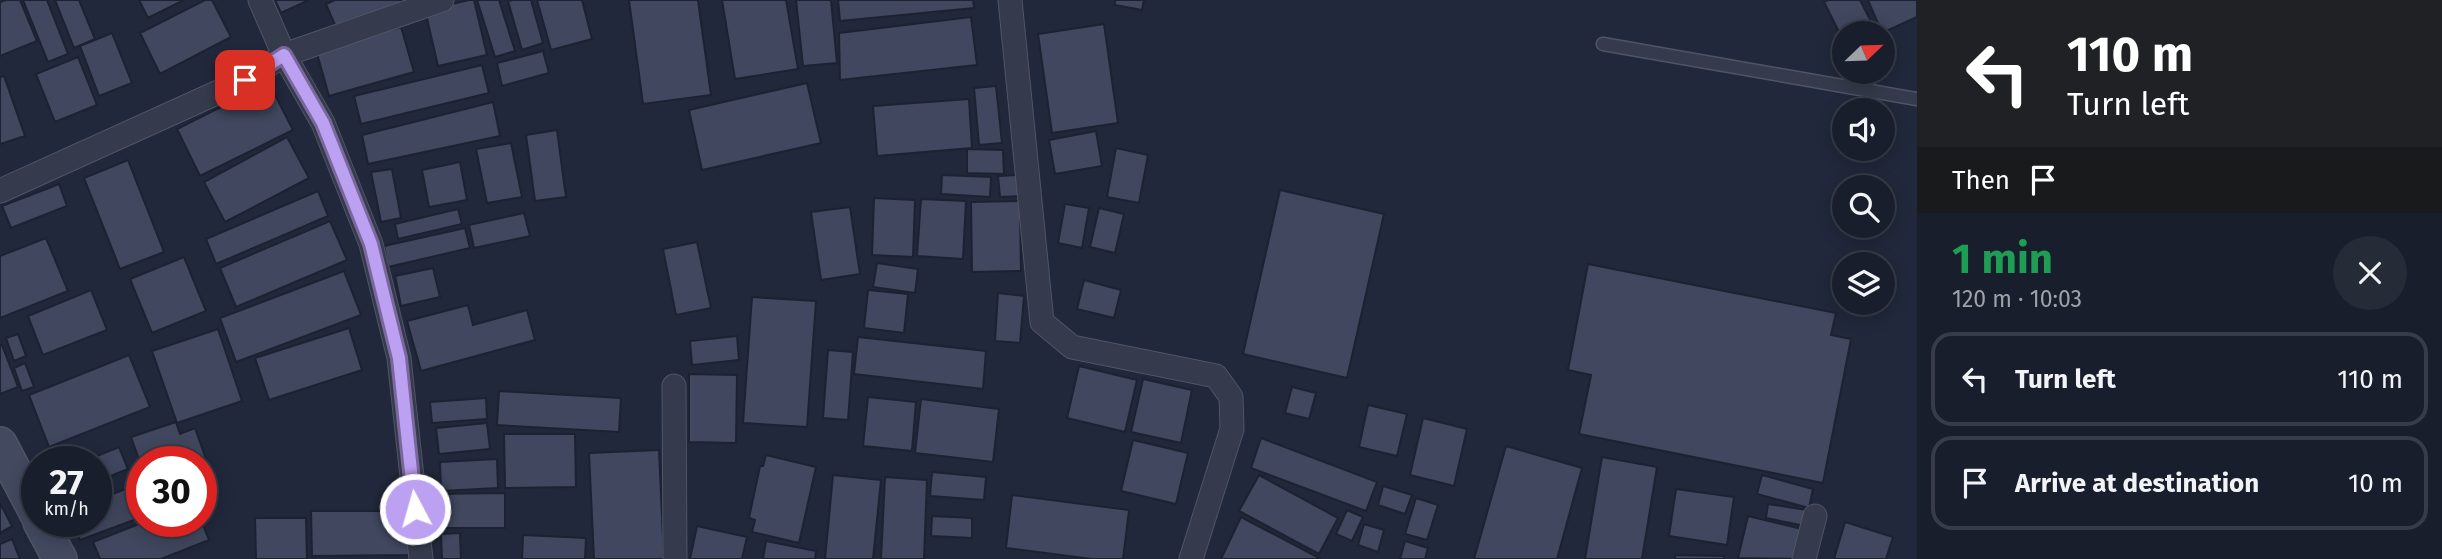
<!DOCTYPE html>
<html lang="en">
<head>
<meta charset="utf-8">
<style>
  :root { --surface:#191e2c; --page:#262b38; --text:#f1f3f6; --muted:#9fa2a9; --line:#373c48 }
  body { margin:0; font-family:"Fira Sans",sans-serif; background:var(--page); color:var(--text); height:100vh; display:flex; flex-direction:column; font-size:26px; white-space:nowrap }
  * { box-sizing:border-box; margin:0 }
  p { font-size:23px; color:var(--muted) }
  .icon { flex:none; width:38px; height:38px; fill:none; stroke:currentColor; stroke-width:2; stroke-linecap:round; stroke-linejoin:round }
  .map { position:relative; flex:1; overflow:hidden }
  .side { display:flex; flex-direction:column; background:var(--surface); width:525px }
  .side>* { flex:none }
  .top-card { background:#202124; color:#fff; overflow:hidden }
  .needle { width:46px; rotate:67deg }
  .controls { position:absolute; left:1832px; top:21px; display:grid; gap:14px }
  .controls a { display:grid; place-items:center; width:63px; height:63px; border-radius:50%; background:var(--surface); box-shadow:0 4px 18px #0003,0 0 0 2px var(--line); font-size:35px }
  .speed { position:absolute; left:21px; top:446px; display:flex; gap:14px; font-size:35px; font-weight:700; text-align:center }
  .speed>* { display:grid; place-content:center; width:91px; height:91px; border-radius:50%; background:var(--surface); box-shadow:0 4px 18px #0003,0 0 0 2px var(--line); line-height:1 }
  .speed small { font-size:18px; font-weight:400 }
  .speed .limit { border:10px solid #d22; background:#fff; color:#111 }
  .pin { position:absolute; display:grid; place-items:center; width:60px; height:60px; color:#fff; margin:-30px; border-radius:14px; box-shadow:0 4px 10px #0006 }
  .me { position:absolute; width:77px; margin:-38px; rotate:354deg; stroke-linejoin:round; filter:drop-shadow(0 0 5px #0008) }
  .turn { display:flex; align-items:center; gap:24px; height:147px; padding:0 35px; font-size:32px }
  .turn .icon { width:91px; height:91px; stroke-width:2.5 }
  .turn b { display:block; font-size:49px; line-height:60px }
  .then { display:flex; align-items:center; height:66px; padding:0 35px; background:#0003; gap:14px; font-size:26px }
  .round { display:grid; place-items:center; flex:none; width:74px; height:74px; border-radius:37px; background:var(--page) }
  .headline { display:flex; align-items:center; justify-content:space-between; height:119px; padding:0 35px }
  h1 { font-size:42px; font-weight:700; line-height:52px; color:#1e9e55 }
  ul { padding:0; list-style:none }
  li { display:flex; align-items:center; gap:21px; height:94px; margin:0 14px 10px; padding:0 21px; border:4px solid var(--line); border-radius:21px }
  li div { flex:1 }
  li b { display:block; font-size:26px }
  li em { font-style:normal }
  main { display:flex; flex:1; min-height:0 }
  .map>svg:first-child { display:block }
  .building { fill:#40475e; stroke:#1c2232; stroke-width:2 }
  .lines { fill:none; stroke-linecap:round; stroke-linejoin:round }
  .service-casing { stroke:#505566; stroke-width:15 }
  .minor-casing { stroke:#505566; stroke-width:25 }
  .secondary-casing { stroke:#505566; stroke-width:36 }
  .service { stroke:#353b4c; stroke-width:12 }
  .minor { stroke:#353b4c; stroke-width:23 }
  .secondary { stroke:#43495f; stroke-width:33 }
  .route-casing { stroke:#7a689d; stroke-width:18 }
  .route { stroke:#bca0f2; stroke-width:12 }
</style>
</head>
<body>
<main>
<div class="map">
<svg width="1917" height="559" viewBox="0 0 1917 559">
  <rect width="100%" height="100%" fill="#21283b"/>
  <path class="building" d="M6,0h14l17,41 -37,15v-54z
    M23,0h24l21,54 -20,8z
    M55,0h24l16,39 -21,9z
    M139,0h45l-36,18z
    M205,0h7l19,37 -71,37 -20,-41z
    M275,0h34l-28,13z
    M335,0h71l-69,30 -11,-26z
    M469,0h5l13,55 -49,11 -13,-56z
    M477,0h22l16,51 -20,6z
    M513,0h18l12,43 -21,7 -14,-49z
    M537,0h45l10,39 -41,11z
    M629,0h69l13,95 -68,9z
    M722,0h64l12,69 -63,10z
    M796,0h35l6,63 -34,3z
    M838,0h135l1,8 -134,13z
    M1115,0h29l-2,10 -27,-5z
    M1828,0h32l17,33h-33v9l-20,-40z
    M1868,0h49v17l-35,16z
    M971,17l6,48 -137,15 -1,-47z
    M1104,24l14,99 -66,10 -14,-99z
    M401,27l13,45 -85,24 -13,-46z
    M112,33l20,50 -33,13 -19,-50z
    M543,51l6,22 -47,13 -5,-23z
    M78,57l19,48 -42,17 -19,-48z
    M482,65l7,28 -128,31 -7,-28z
    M4,76l21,60 -25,8v-67z
    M269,83l24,47 -93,46 -23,-47z
    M807,83l14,60 -119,27 -13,-60z
    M996,86l6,57 -23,2 -5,-57z
    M969,99l3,49 -95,8 -4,-50z
    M493,102l7,34 -132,28 -6,-29z
    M557,130l9,67 -31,4 -9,-66z
    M1096,131l6,35 -47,8 -6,-34z
    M287,137l22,41 -84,44 -21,-40z
    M511,143l11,54 -35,6 -11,-54z
    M1116,148l32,7 -9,48 -32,-6z
    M967,149l36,1 1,24 -37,-1z
    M128,160l36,92 -44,17 -36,-91z
    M460,162l7,38 -38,7 -7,-37z
    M392,169l9,49 -20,4 -10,-50z
    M942,175l49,2 -1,20 -49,-3z
    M1019,175l2,21 -21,1 -2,-21z
    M59,184l8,22 -56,22 -9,-22z
    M1280,190l104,24 -37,164 -104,-24z
    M318,191l10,25 -112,48 -10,-25z
    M874,198l41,2 -2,57 -41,-2z
    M921,199l45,2 -3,58 -46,-3z
    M1020,201l1,70 -49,1 -1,-70z
    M1065,204l24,4 -7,40 -24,-5z
    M850,207l10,67 -39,6 -10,-68z
    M1099,208l25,6 -9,39 -25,-6z
    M458,209l4,15 -64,15 -3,-15z
    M524,213l6,23 -56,12 -5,-23z
    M330,221l17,39 -111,47 -16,-39z
    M465,228l5,20 -82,19 -4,-21z
    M46,238l22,53 -68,27v-62z
    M697,242l14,66 -35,7 -13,-66z
    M184,257l22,54 -54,22 -22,-54z
    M877,263l41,6 -3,24 -42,-6z
    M1588,264l248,49 -5,22 20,4 -28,144 -244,-49 12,-59 -23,-5z
    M433,268l7,29 -39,9 -6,-30z
    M344,271l17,44 -125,47 -16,-44z
    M1084,280l37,10 -7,28 -37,-9z
    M91,290l16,40 -64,25 -15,-39z
    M868,290l40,4 -4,39 -40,-5z
    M998,293l26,3 -4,47 -25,-2z
    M752,297l64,4 -9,126 -64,-4z
    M468,305l5,20 54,-15 8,30 -114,31 -14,-50z
    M349,328l13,42 -93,30 -14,-42z
    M218,329l24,72 -65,22 -25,-72z
    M18,334l8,22 -12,5 -8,-23z
    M737,336l2,24 -47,5 -2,-24z
    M858,337l128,14 -3,38 -129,-15z
    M0,345h2l16,42 -18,7z
    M828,350l25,2 -5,68 -25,-2z
    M129,355l21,52 -101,40 -20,-52z
    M25,363l9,24 -12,4 -8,-23z
    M1079,366l58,14 -12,52 -58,-14z
    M689,374l48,1 -1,68 -47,-1z
    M1143,379l49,11 -11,53 -50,-11z
    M1292,387l24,6 -7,26 -24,-6z
    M499,391l122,7 -2,34 -122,-7z
    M868,397l48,5 -4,49 -49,-5z
    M486,398l1,21 -55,4 -2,-21z
    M921,399l78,10 -6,53 -78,-9z
    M1368,405l39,9 -10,42 -38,-9z
    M1423,418l44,11 -13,57 -44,-11z
    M176,422l4,12 15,-6 11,31 -8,3h-56v6l-11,-31z
    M487,423l3,26 -51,5 -3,-26z
    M504,434h71l1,53 -71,1z
    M1261,438l116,44 -11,29 -115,-43z
    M1133,440l55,13 -12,51 -55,-13z
    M1506,446l76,22 -25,91h-83z
    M119,447l9,22 -32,13v-20h-14z
    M659,450l5,109h-70l-5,-106z
    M766,455l50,12 -17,76 -47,-11 3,-12 -6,-2 11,-52h3z
    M1602,457l55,10 -15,92h-57z
    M497,459l1,29 -57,3 -1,-29z
    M932,472l54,5 -2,23 -54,-4z
    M833,475l48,5 -8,79h-48z
    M1259,475l79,43 -19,36 -80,-43z
    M1762,475l51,14 -4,19 -52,-14z
    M885,477l42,3 -3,79h-43z
    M142,483v34l-62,23 -7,-18h23v-22z
    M1383,486l29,9 -7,19 -27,-9z
    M1676,489l58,8 -7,48 -58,-9z
    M505,493v35h-69v-34z
    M1012,495l117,15 -6,49h-31l-86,-11z
    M1416,498l22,7 -11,35 -22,-6z
    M0,503l12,23 -12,7z
    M1768,504l39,6 -2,16 -39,-8z
    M1347,510l16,7 -11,24 -16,-7z
    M311,511h98v44l-97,1z
    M932,516l40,2v20l-41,-2z
    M1748,516l62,15 -6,28 -66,-1z
    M1241,517l80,42h-100z
    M255,518h51l1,41h-51z
    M201,520l8,20 -48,19h-61l-7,-17 51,-20h57z
    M1845,522l48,15 -7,22h-52z
    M1364,524l20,6 -6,22 -20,-7z
    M697,526l50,11 -5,22h-52z
    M460,533l1,26h-19l-1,-25z
    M523,535l63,3 -1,21h-63z
    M12,539l8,20h-20v-15z
    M766,541l50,10 -1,8h-52z
    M1405,541l23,7 -3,11h-25z
    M1675,555l49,1v3h-49z"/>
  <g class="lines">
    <g class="service-casing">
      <path id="service" d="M1603,44l314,55"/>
    </g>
    <g class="minor-casing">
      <path id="minor" d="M260,0l24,55 39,68 48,121 28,114 22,201
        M1010,0l32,322 30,25 144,29 15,21 1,32 -41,130
        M0,191l245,-111 39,-25 158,-55
        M674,386l1,173
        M1804,559l11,-43"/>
    </g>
    <g class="secondary-casing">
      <path id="secondary" d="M0,444l37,70
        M40,522l20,37"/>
    </g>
    <use href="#service" class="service"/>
    <use href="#minor" class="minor"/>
    <use href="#secondary" class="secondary"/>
  </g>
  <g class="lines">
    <g class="route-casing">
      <path id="route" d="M245,80l39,-25 39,68 48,121 28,114 16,151"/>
    </g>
    <use href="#route" class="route"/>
  </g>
</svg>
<div class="controls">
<a><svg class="needle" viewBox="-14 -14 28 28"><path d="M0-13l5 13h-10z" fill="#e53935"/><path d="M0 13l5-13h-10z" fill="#9fa2a9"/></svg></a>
<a><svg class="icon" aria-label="sound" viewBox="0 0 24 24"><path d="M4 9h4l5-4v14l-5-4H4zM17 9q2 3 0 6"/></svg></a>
<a><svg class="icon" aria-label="search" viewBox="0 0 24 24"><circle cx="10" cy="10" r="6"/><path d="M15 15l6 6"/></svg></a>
<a><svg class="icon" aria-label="layers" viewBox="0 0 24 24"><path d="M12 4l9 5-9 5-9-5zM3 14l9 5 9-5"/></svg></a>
</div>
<div class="speed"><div>27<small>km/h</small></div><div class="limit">30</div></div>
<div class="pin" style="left:245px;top:80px;background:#d93025"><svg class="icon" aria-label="arrive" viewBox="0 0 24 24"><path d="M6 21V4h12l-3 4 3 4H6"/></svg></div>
<svg class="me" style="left:415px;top:509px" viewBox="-20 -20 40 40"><circle r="17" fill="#bca0f2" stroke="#fff" stroke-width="3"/><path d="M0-11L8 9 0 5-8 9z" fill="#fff"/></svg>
</div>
<section class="side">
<div class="top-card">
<div class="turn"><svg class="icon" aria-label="left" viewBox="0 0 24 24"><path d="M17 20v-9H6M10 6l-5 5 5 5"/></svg><div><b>110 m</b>Turn left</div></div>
<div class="then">Then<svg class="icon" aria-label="arrive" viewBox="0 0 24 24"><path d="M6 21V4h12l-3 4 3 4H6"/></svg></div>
</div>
<div class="headline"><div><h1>1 min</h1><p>120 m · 10:03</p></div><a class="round"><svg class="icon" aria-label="close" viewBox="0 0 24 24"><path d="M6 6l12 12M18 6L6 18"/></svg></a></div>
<ul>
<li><svg class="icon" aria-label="left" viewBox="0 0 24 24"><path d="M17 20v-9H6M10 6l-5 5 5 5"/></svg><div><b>Turn left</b></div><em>110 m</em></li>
<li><svg class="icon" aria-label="arrive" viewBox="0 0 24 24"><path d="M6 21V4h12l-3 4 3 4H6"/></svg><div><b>Arrive at destination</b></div><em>10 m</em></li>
</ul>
</section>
</main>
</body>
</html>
